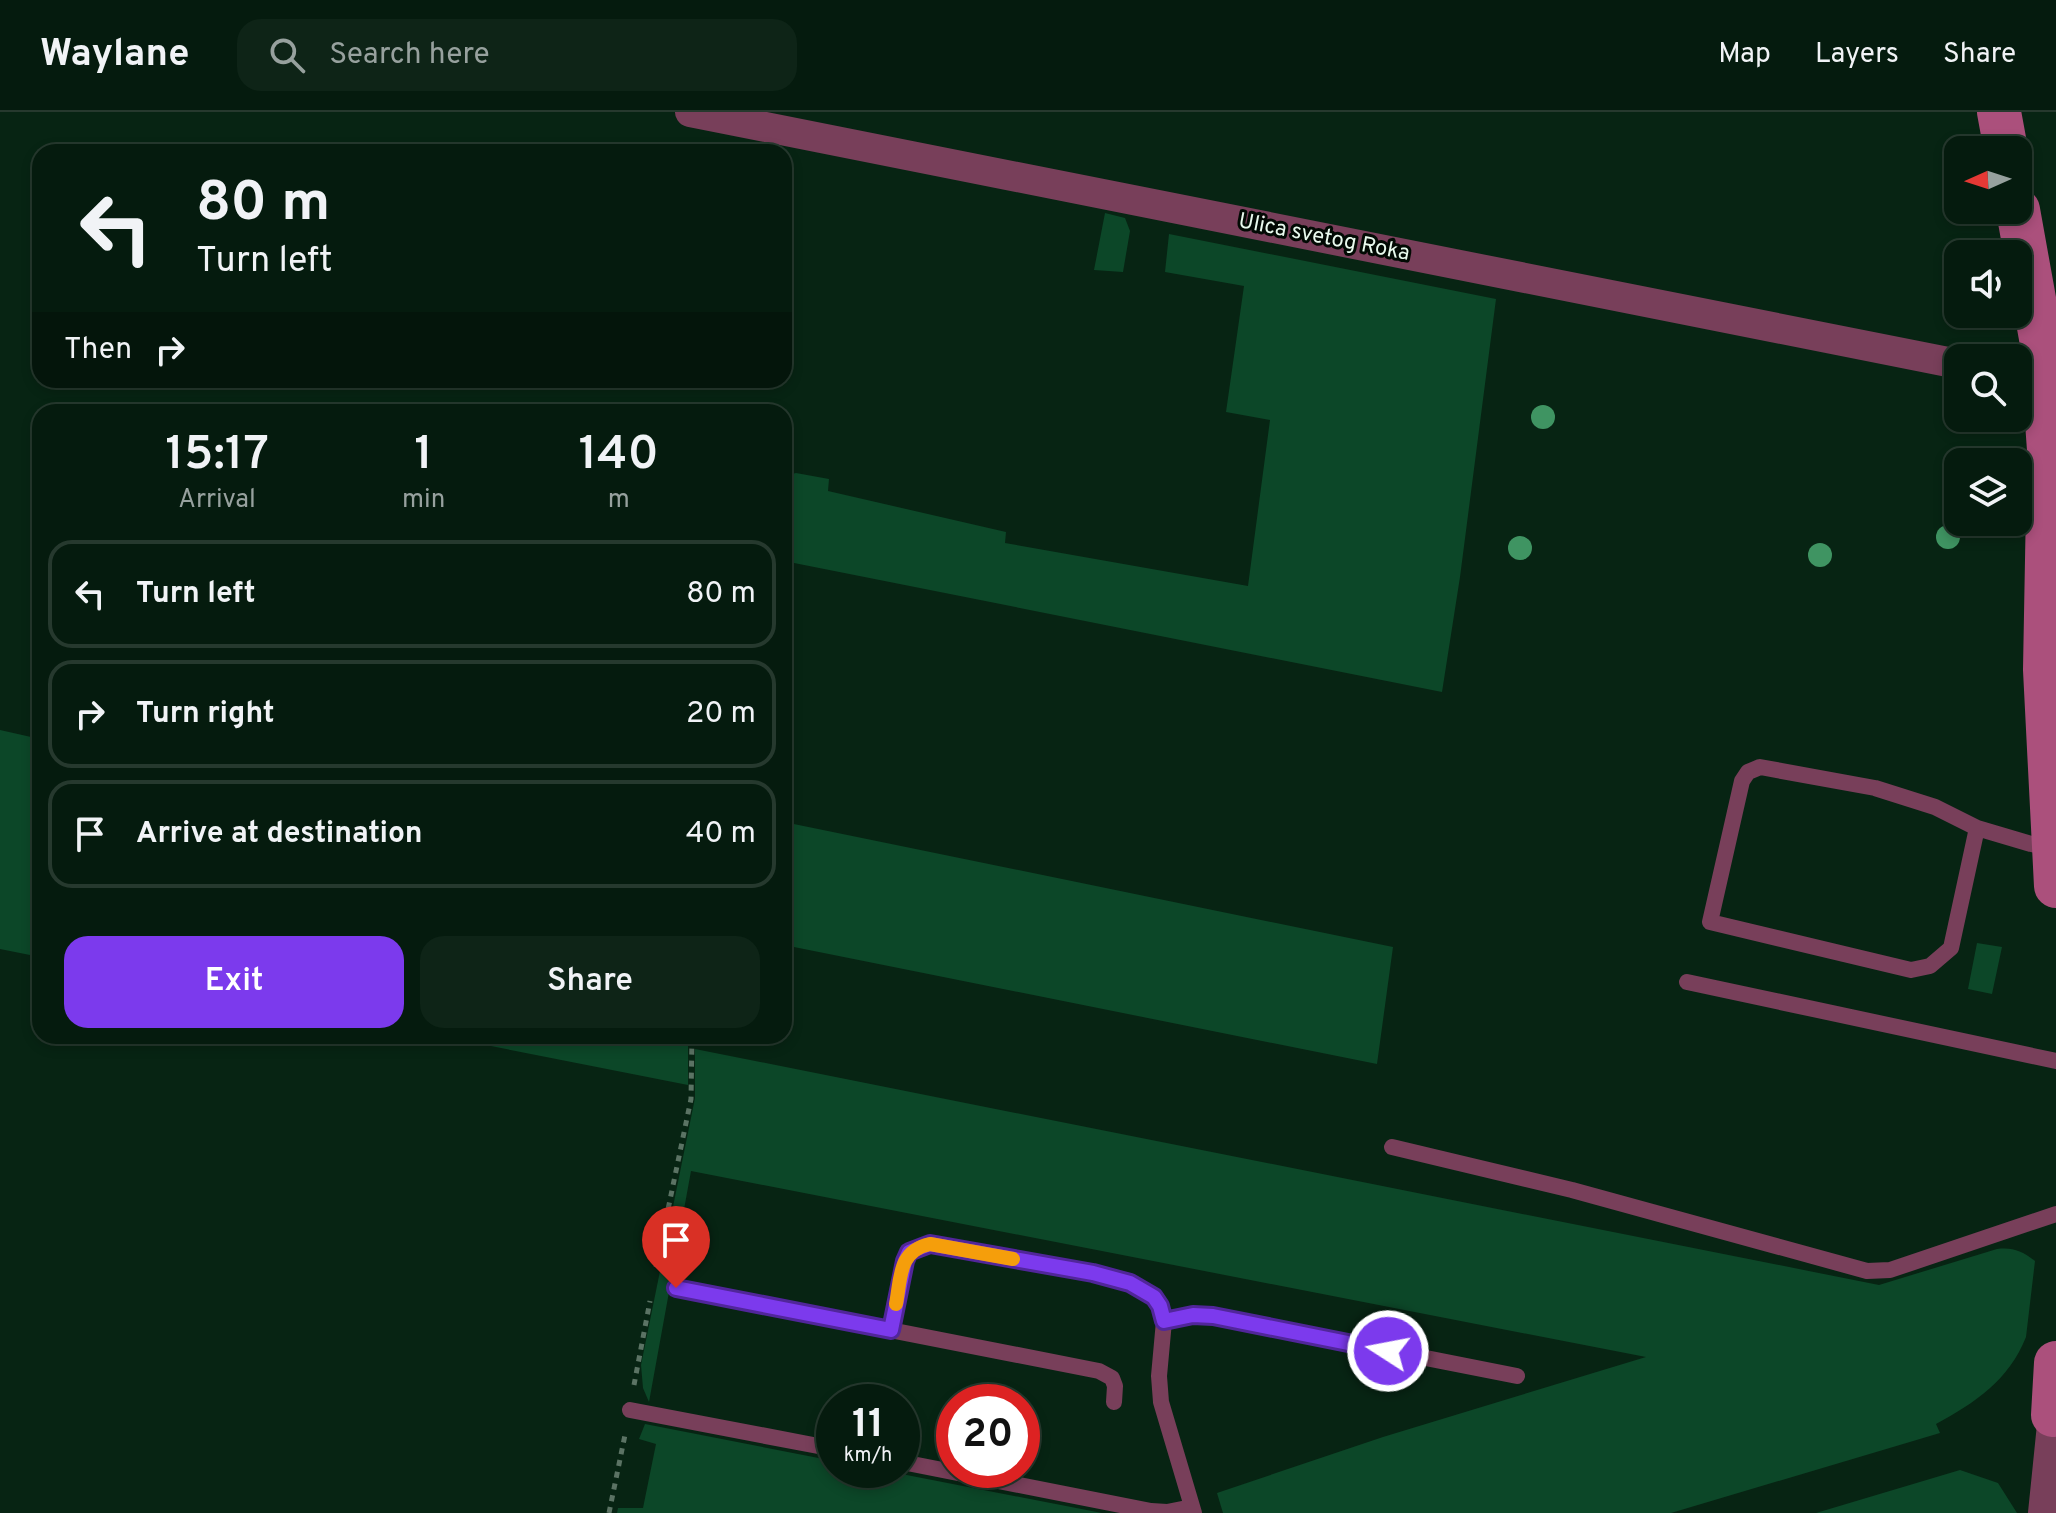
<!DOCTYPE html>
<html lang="en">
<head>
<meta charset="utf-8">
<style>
  :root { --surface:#051b0e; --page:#0e2417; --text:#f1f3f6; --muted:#97a19e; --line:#26392e; --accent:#7c3aed }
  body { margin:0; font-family:Overpass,sans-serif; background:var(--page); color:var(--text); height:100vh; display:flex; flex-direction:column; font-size:30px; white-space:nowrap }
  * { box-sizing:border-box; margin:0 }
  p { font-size:26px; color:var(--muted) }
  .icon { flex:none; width:44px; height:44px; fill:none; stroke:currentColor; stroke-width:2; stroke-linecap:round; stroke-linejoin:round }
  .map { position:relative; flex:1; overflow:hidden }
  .panel { position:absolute; left:32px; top:292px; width:760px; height:640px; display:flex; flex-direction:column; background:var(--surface); border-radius:24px; box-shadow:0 4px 12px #0003,0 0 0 2px var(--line) }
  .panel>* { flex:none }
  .hud { position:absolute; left:32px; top:32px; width:760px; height:244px; border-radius:24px; box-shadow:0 4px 12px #0003,0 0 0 2px var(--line); background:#051b0e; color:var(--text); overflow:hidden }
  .needle { width:52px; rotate:267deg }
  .buttons { position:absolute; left:1944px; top:24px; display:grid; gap:16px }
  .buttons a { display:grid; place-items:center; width:88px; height:88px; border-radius:16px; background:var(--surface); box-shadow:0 4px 12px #0003,0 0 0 2px var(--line); font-size:40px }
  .speed { position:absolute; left:816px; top:1272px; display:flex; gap:16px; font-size:40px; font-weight:700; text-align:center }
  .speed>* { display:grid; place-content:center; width:104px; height:104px; border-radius:50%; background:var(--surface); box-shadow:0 4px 12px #0003,0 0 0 2px var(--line); line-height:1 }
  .speed small { font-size:20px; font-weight:400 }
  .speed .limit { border:12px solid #d22; background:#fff; color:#111 }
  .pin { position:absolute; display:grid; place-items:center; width:68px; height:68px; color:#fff; margin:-82px -34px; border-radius:50% 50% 50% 0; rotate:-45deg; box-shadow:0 0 8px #0007 }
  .pin .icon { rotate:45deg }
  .me { position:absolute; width:88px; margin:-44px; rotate:281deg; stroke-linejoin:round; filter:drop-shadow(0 0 6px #0008) }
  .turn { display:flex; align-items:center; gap:28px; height:168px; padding:0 32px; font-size:36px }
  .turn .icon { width:104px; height:104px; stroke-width:2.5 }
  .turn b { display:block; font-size:56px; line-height:68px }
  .then { display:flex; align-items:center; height:76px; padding:0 32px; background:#0003; gap:16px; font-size:30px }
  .eta { display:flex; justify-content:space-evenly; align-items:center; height:136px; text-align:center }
  .eta b { font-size:48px; font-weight:600; line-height:56px }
  .button { display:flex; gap:16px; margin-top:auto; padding:16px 32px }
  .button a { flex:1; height:92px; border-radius:24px; background:var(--accent); color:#fff; font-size:32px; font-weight:600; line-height:92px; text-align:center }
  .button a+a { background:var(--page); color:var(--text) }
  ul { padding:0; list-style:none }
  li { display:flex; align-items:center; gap:24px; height:108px; margin:0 16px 12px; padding:0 16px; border:4px solid var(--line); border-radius:24px }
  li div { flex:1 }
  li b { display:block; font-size:30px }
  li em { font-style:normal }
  header { display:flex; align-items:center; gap:48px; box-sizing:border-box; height:112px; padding:0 40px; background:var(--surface); border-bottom:2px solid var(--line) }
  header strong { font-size:38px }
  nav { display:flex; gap:44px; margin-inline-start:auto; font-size:28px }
  .search { width:560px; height:72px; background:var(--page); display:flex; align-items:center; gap:20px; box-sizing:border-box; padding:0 28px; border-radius:24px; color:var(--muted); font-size:30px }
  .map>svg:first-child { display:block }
  .green { fill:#0c4728 }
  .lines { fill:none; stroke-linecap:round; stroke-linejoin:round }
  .path { stroke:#5b7364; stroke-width:5; stroke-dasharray:6 6; stroke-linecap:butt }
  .lane { stroke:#783f5a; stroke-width:16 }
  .street { stroke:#783f5a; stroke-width:30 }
  .secondary { stroke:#ab507c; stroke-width:44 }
  .tree { fill:#3f9462 }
  .route-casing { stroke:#51269a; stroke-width:20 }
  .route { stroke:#7c3aed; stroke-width:14 }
  .slow { stroke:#f59e0b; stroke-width:14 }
  .labels { text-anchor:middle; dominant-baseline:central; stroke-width:6; stroke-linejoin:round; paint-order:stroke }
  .street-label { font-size:22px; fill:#e9faee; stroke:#020a04 }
</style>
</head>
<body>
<header>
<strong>Waylane</strong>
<div class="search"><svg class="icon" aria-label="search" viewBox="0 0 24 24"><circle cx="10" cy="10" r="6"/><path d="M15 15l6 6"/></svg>Search here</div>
<nav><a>Map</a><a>Layers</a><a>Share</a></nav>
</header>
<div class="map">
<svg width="2056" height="1401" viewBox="0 0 2056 1401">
  <rect width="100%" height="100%" fill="#072413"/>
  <path class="green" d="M1105,101l20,5 5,13 -7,41 -29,-2z
    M1169,122l327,65 -36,278 -18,115 -658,-131v-85l12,-3 33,6 -1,12 178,41 -1,11 243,43 22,-166 -44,-8 18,-126 -79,-14z
    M0,618l40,9v218l-40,-8z
    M784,710l609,125 -16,117 -593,-119z
    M1977,831l25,4 -10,47 -24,-5z
    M440,924h248v49z
    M695,937l1184,236 118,-36c16,-2 25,2 38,12l-9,76c-17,43 -51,66 -90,87l4,9 -269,80h-448l-6,-20 166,-56 263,-80 -955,-186 -42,231 -6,-14 -2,-23 54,-267z
    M645,1312l189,37v9h47l221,43h-485l1,-5h25l13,-64 -17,-5z
    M1960,1358l38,13 19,30h-201z"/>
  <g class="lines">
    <path class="path" d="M656,1155l35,-168 1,-63
      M634,1273l16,-84
      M877,1290l2,-15
      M609,1401l16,-78"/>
    <path class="lane" d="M1977,716l-42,-21 -60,-19 -115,-21 -12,5 -6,9 -32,141 201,48 19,-4 21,-18 26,-120 54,16 22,4
      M1687,870l369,79
      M1392,1035l180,43 295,81 23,-1 166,-56
      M676,1176l423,83 13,7 3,8 -1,16
      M1164,1209l29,-6 20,1 304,60
      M891,1218l14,-69 4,-9 21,-8 163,29 37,10 24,14 6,9 4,15 -5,55 2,26 33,111
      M630,1298l204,39
      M902,1350l249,49 16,1 25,-5"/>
    <path class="street" d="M690,0l1268,252
      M2043,1401l10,-98 3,-1"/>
    <path class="secondary" d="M1999,0l7,38
      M2018,98l23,128 8,112 -4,220 11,216
      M2053,1303l3,-52"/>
  </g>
  <g class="tree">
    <circle cx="1543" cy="305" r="12"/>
    <circle cx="1948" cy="425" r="12"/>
    <circle cx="1520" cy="436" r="12"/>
    <circle cx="1820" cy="443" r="12"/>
  </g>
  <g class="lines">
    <g class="route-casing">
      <path id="route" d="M676,1176l215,42 14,-69 4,-9 21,-8 163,29 37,10 24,14 6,9 4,15 29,-6 20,1 175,35"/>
    </g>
    <use href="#route" class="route"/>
    <path class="slow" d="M896,1192c5,-26 2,-53 34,-60l83,15"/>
  </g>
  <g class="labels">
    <g class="street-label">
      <text transform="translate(1324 126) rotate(11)">Ulica svetog Roka</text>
    </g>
  </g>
</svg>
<div class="buttons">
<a><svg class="needle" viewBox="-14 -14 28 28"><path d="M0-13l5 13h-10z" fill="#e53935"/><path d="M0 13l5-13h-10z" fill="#97a19e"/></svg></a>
<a><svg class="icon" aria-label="sound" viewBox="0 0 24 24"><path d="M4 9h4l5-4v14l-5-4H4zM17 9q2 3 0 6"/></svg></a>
<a><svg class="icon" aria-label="search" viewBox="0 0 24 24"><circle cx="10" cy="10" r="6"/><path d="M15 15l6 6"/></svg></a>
<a><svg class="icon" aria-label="layers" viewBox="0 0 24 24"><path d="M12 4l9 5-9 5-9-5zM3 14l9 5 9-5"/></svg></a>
</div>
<div class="speed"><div>11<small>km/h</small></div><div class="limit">20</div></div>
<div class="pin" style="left:676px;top:1176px;background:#d93025"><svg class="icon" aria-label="arrive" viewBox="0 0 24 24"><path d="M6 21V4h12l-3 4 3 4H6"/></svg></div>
<svg class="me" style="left:1388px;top:1239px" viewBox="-20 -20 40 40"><circle r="17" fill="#7c3aed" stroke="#fff" stroke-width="3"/><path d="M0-11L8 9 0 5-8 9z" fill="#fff"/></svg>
<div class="hud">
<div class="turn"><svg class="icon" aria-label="left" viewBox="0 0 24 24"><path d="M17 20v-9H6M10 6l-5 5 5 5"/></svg><div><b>80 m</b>Turn left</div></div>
<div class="then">Then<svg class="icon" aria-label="right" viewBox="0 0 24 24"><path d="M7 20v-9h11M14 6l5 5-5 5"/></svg></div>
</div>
<section class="panel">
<div class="eta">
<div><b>15:17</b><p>Arrival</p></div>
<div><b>1</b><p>min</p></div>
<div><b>140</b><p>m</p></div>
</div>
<ul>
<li><svg class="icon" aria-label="left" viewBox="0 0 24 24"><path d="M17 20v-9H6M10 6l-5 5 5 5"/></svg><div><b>Turn left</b></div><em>80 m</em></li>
<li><svg class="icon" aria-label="right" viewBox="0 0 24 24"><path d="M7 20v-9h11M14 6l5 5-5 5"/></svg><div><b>Turn right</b></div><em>20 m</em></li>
<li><svg class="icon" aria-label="arrive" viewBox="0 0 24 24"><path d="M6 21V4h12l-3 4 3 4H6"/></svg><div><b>Arrive at destination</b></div><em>40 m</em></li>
</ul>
<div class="button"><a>Exit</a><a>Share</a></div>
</section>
</div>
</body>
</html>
